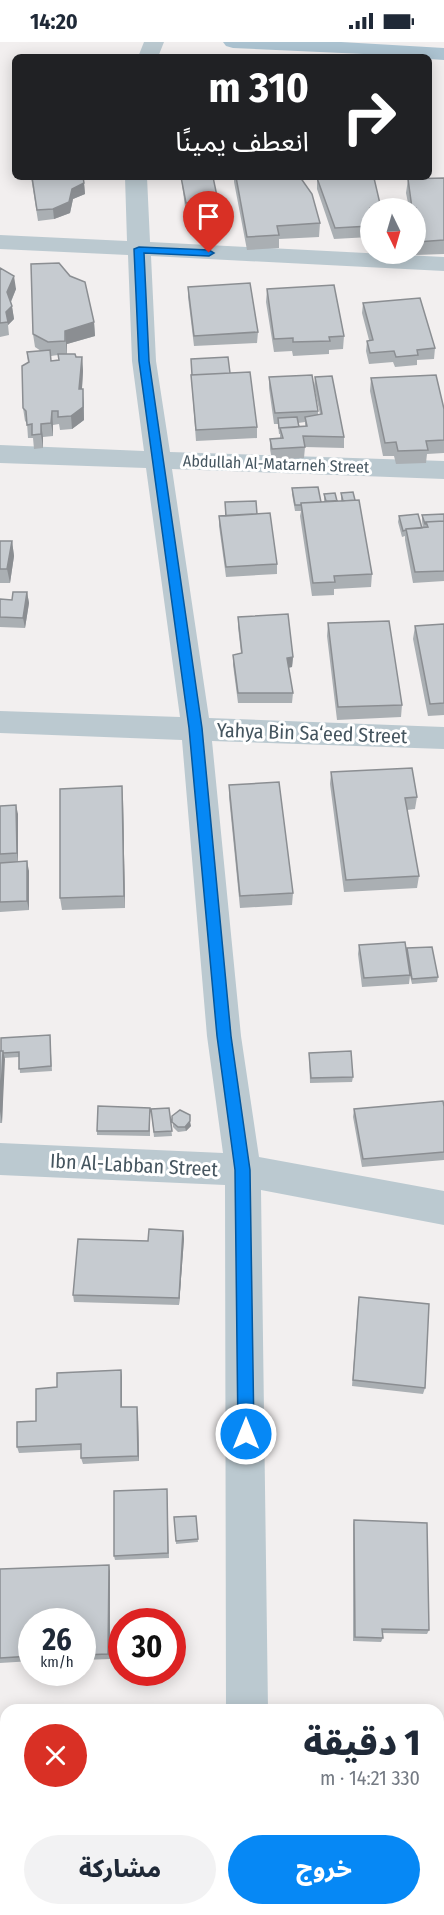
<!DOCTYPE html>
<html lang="ar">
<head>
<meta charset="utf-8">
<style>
  :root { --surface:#fff; --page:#f2f2f3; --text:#1f2937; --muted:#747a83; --accent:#0688f5 }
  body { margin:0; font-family:"Fira Sans Condensed","Noto Sans Arabic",sans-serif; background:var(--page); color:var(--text); direction:rtl; height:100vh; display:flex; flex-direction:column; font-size:22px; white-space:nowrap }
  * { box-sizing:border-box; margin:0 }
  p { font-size:20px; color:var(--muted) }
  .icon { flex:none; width:33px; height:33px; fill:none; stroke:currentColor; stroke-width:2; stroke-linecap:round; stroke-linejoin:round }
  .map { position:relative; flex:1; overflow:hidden; direction:ltr }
  .details { position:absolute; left:0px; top:1662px; width:444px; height:212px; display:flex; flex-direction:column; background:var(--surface); border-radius:18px 18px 0 0; box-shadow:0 3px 15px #0003; direction:rtl }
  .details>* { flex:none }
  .top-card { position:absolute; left:12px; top:12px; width:420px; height:126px; border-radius:9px; box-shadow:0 3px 15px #0003; direction:rtl; background:#202124; color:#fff; overflow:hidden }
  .needle { width:39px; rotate:175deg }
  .buttons { position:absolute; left:360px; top:156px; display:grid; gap:12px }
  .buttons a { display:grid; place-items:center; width:66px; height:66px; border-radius:50%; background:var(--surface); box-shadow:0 3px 15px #0003; font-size:30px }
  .speed { position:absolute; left:18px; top:1566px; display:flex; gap:12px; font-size:30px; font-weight:700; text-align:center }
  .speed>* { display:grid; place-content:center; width:78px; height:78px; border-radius:50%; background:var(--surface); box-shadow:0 3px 15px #0003; line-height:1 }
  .speed small { font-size:15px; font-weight:400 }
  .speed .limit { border:9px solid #d22; background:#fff; color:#111 }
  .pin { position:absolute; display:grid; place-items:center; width:51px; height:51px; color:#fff; margin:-62px -26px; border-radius:50% 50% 50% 0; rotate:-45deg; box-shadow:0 0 6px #0007 }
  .pin .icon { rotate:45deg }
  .me { position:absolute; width:66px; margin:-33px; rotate:0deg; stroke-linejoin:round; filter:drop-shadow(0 0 4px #0008) }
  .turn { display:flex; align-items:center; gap:21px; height:126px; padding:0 24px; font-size:27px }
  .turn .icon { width:78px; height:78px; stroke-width:2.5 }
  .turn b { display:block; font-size:42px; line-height:51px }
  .round { display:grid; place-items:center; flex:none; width:63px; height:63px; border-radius:32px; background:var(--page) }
  .summary { display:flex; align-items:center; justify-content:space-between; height:102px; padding:0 24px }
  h1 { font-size:36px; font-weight:800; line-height:45px }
  .action { display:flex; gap:12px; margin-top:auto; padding:12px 24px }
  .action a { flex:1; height:69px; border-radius:36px; background:var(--accent); color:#fff; font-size:24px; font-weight:800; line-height:69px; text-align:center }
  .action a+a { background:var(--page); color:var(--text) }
  .status { display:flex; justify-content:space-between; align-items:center; height:42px; padding:0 30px; background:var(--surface); direction:ltr }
  .status svg { height:16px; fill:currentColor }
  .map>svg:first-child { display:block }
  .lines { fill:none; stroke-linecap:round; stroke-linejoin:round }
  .street { fill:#bbc9d0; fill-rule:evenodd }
  .primary { fill:#acc3d1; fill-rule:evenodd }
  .wall { fill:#aaafb3; fill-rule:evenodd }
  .shaded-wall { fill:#8b8e92 }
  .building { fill:#c6cbd0; stroke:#8b8e92; stroke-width:1.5 }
  .route { fill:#0688f5; stroke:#04589f; stroke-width:1.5 }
  .labels { text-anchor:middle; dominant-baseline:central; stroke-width:6; stroke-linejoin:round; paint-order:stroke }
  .far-street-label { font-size:16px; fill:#45555f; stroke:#fff }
  .street-label { font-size:20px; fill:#45555f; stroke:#fff }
</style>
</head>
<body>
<div class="status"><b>14:20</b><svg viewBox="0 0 49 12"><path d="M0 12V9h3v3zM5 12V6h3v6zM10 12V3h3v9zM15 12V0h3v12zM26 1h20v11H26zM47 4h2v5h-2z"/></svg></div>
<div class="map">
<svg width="444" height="1873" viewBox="0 0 444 1873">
  <rect width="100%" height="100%" fill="#f2efef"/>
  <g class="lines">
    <path class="street" d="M144,0h20l-6,15h-20z
      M125,135h22l3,65 294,15v14l-293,-15 5,105 14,91 274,9v18l-272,-10 37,249 235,9v22l-232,-8 29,295 18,121 185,34v34l-183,-35 7,520h-42l-1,-525 -225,-10v-32l223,10 -16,-117 -25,-296 -182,-7v-22l180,6 -34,-249 -146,-5v-18l144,6 -12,-90 -4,-106 -128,-6v-14l127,6z
      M225,1868h46v5h-46z"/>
    <path class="primary" d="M223,0h118l103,6v12l-15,-1v-2l-196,-9 -7,-2z"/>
  </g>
  <path class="wall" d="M31,135l53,6 1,11 -12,5 -3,14 -16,6 -16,2z
    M181,135h32l5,24v11l-32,2z
    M234,135h66l20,46 -1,14 -40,2v9l-32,2 -13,-68z
    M317,136l53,30v29l-36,2 -17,-50z
    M444,136v76l-28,1v-47h-7l-3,-15 2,-14z
    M0,226l16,21 -5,13 3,17 -6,6 1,10 -9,2z
    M188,245l70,45 -1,11 -63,3 -6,-49z
    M267,247l77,47 -1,13 -14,1v4l-36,2 -1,-5 -18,1 -8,-50z
    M363,261l72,45 -1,11 -17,1v5l-22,2 -2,-5 -24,2 -3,-13 1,-10 2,-1 -7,-27z
    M94,280l1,14 -28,8v10l9,3h6l1,14 -1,18 2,14v17l-12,9 -12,1 -1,-6 -6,1v11l-10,1v11l-9,1 -1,-11h-5l-1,-15 -2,-2 -2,-13 5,-45 -1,-11 14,-1 -6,-4 -2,-13zM58,313l1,5 -8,1v-5z
    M230,331l27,54v11l-61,3 -5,-66z
    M269,335l49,34v4l2,-1 -6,-27 1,-10 29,60v11l-39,-1 -1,11 -32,2 -2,-11v-10l10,-1v-4h-1l-1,-10h-4l-5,-36zM305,380v5h-6l-1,-4z
    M371,336l73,31v44l-17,1 -1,9 -30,1 -2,-8h-11l-13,-65z
    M292,446l29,14h3v-8l13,7h4v-8l31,81 -1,13 -37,2v6l-22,1 -12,-80 1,-5h-6l-3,-17z
    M225,460l32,12 20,50v10l-51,3 -7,-51v-10h6z
    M444,472v67l-31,2 -8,-43v-4l-3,1 -4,-15 1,-6 23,12h1l-1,-7v-6z
    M0,499h12l2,15 -4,27h-10z
    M27,550l2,11 -4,25 -25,-1v5v-33l12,1z
    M238,575l55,40 -1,10 -4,1 5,25 -1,10h-54l-5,-38v-10l8,-2 -3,-26z
    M328,581l74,82 -1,12 -64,3 -10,-84z
    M444,582v91l-16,1 -15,-77 2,-13z
    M331,730l86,25 -2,12 -8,1 12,66 -2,12 -73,4 -14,-108z
    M229,743l64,108 -1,12 -52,3 -11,-111z
    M123,757l2,109 -63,2 -2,-12z
    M0,764l18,8v48l11,9v39l-29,2z
    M359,903l47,7 1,-4 31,29 -1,5 -25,2 -2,-8 -1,8 -47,3 -4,-33z
    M50,993l2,36 -32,2 -1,-16 -15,1 -2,65h-2v-72z
    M309,1011l44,24 -1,5 -42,1z
    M444,1065v53l-82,7 -9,-50 1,-8z
    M150,1066v28l-53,-1v-4z
    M169,1066l3,28 -18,1 -3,-28z
    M172,1074l19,10 -5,5 -8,1 -5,-5z
    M183,1189l1,8 -5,66 -105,-3 -1,-7 75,-54z
    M359,1255l66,91 -2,6 -71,-8 6,-82z
    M121,1328l1,7v30l16,6 1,48 -56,3 -2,-6v-8l-62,3 -2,-6 19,-26 21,-34z
    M167,1447l2,69 -54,2 -1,-4z
    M196,1474l2,26 -22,2v-3z
    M354,1478l75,110 -2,4 -45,-1 1,5 -2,4 -28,-1v-116z
    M0,1527l110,2v88l-28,1v-38h-50v39l-32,2z"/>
  <path class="shaded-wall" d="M84,141l1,11 -12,5 -3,14 -16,6 -1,-10 19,-20z
    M14,234l2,13 -7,17 -2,-14z
    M12,264l2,13 -6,6 -2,-13z
    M94,280l1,14 -28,8v11l-2,-24z
    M82,315l1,14 -2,32 -2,-14z
    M83,347l1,31 -12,9 -1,-13z
    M52,369l1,14v11l-2,-13z
    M41,382l2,13v11l-2,-14z
    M12,499l2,15 -4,27 -3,-14z
    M27,550l2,11 -4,25 -2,-10z
    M293,615l-1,10 -6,1 1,-10z
    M122,744l1,13 2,109 -1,-12z
    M16,763l2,9v48l-1,-9z
    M27,819l2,10v39l-2,-9z
    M3,1009l2,8 -3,64 -2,-12z
    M190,1079l1,5 -5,5 -1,-4z
    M183,1189l1,8 -5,66v-7z
    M121,1328l1,7v36l-1,-6z
    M137,1365l1,6 1,48 -1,-5z
    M109,1523l1,6v88l-2,-5z"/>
  <path class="building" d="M32,135h51l1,6 -12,6 -3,13 -16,7 -16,1z
    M181,135h32l5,24 -32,2z
    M236,135h64l12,17 8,29 -43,3 2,9 -32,2z
    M317,136h57l7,30h-11v18l-35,2z
    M444,136v62l-27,2 -1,-13v-21h-4l-4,-29z
    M59,221l11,13 15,6 9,40 -29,9v10l-17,1 -15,-8 -2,-70z
    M0,226l14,8 -7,16 5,14 -6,6 2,10 -8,1z
    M250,241l8,49 -64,4 -6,-49z
    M334,243l10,51 -15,1 1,4 -37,1v-4l-19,1 -7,-50z
    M420,256l15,50 -18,2 1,5 -22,2 -2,-6 -24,2 -3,-12 6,-1 -10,-37z
    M50,308l1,11 8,-1 -1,-6h17l1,3h6l-3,32h4v18l-12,9 -13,1v-6h-6l-1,12 -10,1v10l-9,1v-11l-5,1 -1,-14 -3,-3 -1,-42 7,-4 -2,-10z
    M228,315l2,16 -38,2 -1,-16z
    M250,330l7,55 -61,3 -5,-55z
    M312,333l6,36 -43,2 -6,-36z
    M436,333l8,34v31l-18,1 2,9 -30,1 -2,-9 -11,1 -14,-65z
    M332,334l12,61 -41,-1 2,11 -33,2 -2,-10 13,-1 -3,-10 27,-2 -2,-9 17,-3 -7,-37z
    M297,375l2,10 -20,1 -1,-10z
    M318,445l3,15 -20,1v2h-6l-3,-17z
    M353,450l2,8 -12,1 -2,-8z
    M335,451l2,8h-11l-2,-7z
    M359,458l13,74 -38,2 1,6 -22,1 -12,-80z
    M256,459l1,13 -31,2 -1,-14z
    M270,471l7,51 -51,3 -7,-51z
    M418,472l4,14 -16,1v1l-3,1 -4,-15z
    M444,472v7l-18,1v2h-1l-3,-9z
    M444,479v50l-29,1 -9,-43 22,-2 -2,-5z
    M0,499h12l-5,28h-7z
    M13,550h14l-4,26 -23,-1v-18l12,1z
    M288,572l5,43 -6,1 6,35h-55l-5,-38 9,-2 -4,-36z
    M389,579l13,84 -64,2 -10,-84z
    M444,582v79l-14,1 -15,-78z
    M412,726l5,29 -12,1 14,78 -73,4 -15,-108z
    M279,740l14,111 -53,3 -11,-111z
    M122,744l2,110 -64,2v-109z
    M16,763l1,48 -17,1v-48z
    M27,819v40l-27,1v-39z
    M405,900l5,33 -46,3 -5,-33z
    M432,905l6,30 -26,2 -5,-31z
    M50,993l1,31 -32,3v-17l-16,1v-2h-2v-13z
    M0,1009h3l-3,60z
    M351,1009l2,26 -42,1 -2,-25z
    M443,1059l1,6v45l-81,7 -9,-50z
    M98,1064l52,2 -1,23h-52z
    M169,1066l3,23 -18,1 -3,-23z
    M180,1068l10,5v6l-5,6h-7l-6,-5v-6z
    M149,1187l34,2 -4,67 -106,-3 5,-56 70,2z
    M359,1255l70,7 -4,84 -72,-8z
    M121,1328v37h16l1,49 -57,2v-14l-64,3v-25l19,-1v-32l21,-2v-14z
    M167,1447l1,64 -54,3v-65z
    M196,1474l2,23 -22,2 -2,-24z
    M354,1478l73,3 2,107 -47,-1 1,9 -28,-1z
    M109,1523l-1,89 -26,1v-33h-50v34l-32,2v-89z"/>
  <path class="route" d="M139,205l70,3 5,3 -5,3 -65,-3 5,108 53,367 29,308 19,134 4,264 -2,6 -6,2 -6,-2 -2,-6 -3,-264 -18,-134 -28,-308 -50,-367 -5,-112z"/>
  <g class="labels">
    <g class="far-street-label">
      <text transform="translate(276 422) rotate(2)">Abdullah Al-Matarneh Street</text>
    </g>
    <g class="street-label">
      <text transform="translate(312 691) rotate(2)">Yahya Bin Sa‘eed Street</text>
      <text transform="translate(134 1123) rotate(3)">Ibn Al-Labban Street</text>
    </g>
  </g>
</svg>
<div class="buttons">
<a><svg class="needle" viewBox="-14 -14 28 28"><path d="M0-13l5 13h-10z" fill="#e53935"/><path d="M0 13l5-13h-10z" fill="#747a83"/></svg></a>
</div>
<div class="speed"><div>26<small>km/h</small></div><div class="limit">30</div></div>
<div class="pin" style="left:209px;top:211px;background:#d93025"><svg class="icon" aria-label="arrive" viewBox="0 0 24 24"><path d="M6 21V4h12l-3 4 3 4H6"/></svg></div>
<svg class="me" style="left:246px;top:1392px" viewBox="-20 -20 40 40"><circle r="17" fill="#0688f5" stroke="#fff" stroke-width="3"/><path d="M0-11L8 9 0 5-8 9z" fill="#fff"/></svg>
<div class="top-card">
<div class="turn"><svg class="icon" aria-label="right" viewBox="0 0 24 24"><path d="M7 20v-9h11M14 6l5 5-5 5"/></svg><div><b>310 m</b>انعطف يمينًا</div></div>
</div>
<section class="details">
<div class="summary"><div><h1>1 دقيقة</h1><p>330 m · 14:21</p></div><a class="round" style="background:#d93025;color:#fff"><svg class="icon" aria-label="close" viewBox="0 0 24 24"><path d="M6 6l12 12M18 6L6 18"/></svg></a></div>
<div class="action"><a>خروج</a><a>مشاركة</a></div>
</section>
</div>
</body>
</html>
